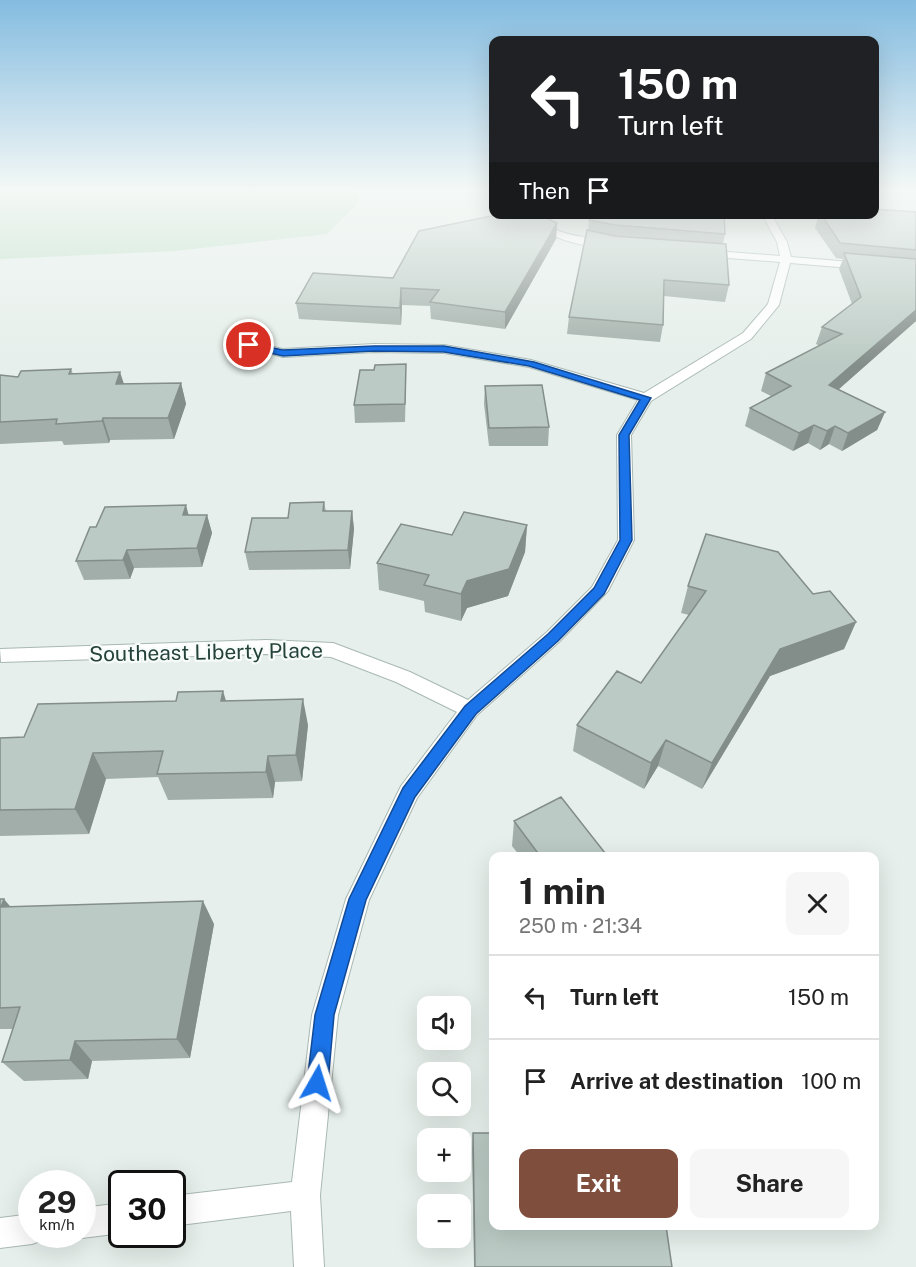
<!DOCTYPE html>
<html lang="en">
<head>
<meta charset="utf-8">
<style>
  :root { --surface:#fff; --page:#f6f6f6; --text:#222; --muted:#767676; --line:#e0e0e0; --accent:#804e3d }
  body { margin:0; font-family:"Public Sans",sans-serif; background:var(--page); color:var(--text); height:100vh; display:flex; flex-direction:column; font-size:22px; white-space:nowrap }
  * { box-sizing:border-box; margin:0 }
  p { font-size:20px; color:var(--muted) }
  .icon { flex:none; width:33px; height:33px; fill:none; stroke:currentColor; stroke-width:2; stroke-linecap:round; stroke-linejoin:round }
  .map { position:relative; flex:1; overflow:hidden }
  .details { position:absolute; left:489px; top:852px; width:390px; height:378px; display:flex; flex-direction:column; background:var(--surface); border-radius:12px; box-shadow:0 6px 24px #0002 }
  .details>* { flex:none }
  .hud { position:absolute; left:489px; top:36px; width:390px; height:183px; border-radius:12px; box-shadow:0 6px 24px #0002; background:#202124; color:#fff; overflow:hidden }
  .buttons { position:absolute; left:417px; top:996px; display:grid; gap:12px }
  .buttons a { display:grid; place-items:center; width:54px; height:54px; border-radius:12px; background:var(--surface); box-shadow:0 6px 24px #0002; font-size:30px }
  .speed { position:absolute; left:18px; top:1170px; display:flex; gap:12px; font-size:30px; font-weight:700; text-align:center }
  .speed>* { display:grid; place-content:center; width:78px; height:78px; border-radius:50%; background:var(--surface); box-shadow:0 6px 24px #0002; line-height:1 }
  .speed small { font-size:15px; font-weight:400 }
  .speed .limit { border:3px solid #111; border-radius:9px; background:#fff; color:#111 }
  .pin { position:absolute; display:grid; place-items:center; width:51px; height:51px; color:#fff; margin:-26px; border:3px solid #fff; border-radius:50%; box-shadow:0 2px 6px #0007 }
  .me { position:absolute; width:66px; margin:-33px; rotate:6deg; stroke-linejoin:round; filter:drop-shadow(0 0 4px #0008) }
  .turn { display:flex; align-items:center; gap:21px; height:126px; padding:0 30px; font-size:27px }
  .turn .icon { width:78px; height:78px; stroke-width:2.5 }
  .turn b { display:block; font-size:42px; line-height:51px }
  .then { display:flex; align-items:center; height:57px; padding:0 30px; background:#0003; gap:12px; font-size:22px }
  .round { display:grid; place-items:center; flex:none; width:63px; height:63px; border-radius:12px; background:var(--page) }
  .overview { display:flex; align-items:center; justify-content:space-between; height:102px; padding:0 30px }
  h1 { font-size:36px; font-weight:700; line-height:45px }
  .cta { display:flex; gap:12px; margin-top:auto; padding:12px 30px }
  .cta a { flex:1; height:69px; border-radius:12px; background:var(--accent); color:#fff; font-size:24px; font-weight:700; line-height:69px; text-align:center }
  .cta a+a { background:var(--page); color:var(--text) }
  ul { padding:0; list-style:none }
  li { display:flex; align-items:center; gap:18px; height:84px; padding:0 30px; border-top:2px solid var(--line) }
  li div { flex:1 }
  li b { display:block; font-size:22px }
  li em { font-style:normal }
  .map>svg:first-child { display:block }
  .green { fill:#bfe0c8 }
  .lines { fill:none; stroke-linecap:round; stroke-linejoin:round }
  .minor-casing { stroke:#a8b8b2; stroke-width:2 }
  .minor { fill:#fff; fill-rule:evenodd }
  .wall { fill:#a1aea9 }
  .shaded-wall { fill:#838d89 }
  .building { fill:#bbcac4; stroke:#838d89; stroke-width:1.5 }
  .route { fill:#1a73e8; stroke:#114b97; stroke-width:1.5 }
  .labels { text-anchor:middle; dominant-baseline:central; stroke-width:4.5; stroke-linejoin:round; paint-order:stroke }
  .street-label { font-size:21px; fill:#24423a; stroke:#f7fbf9 }
</style>
</head>
<body>
<div class="map">
<svg width="916" height="1267" viewBox="0 0 916 1267">
  <rect width="100%" height="100%" fill="#e6efeb"/>
  <path class="green" d="M0,188h356l3,14 -32,32 -152,17 -175,8z"/>
  <g class="lines">
    <g class="minor-casing">
      <path id="minor" d="M530,214h9c18,29 55,18 75,32l-5,3c-28,-4 -63,-8 -79,-35z
        M762,214h9l16,28 4,15 72,6 5,3 -5,3 -73,-6 -11,42 -28,34 -100,62 -20,34 3,105 -26,51 -49,51 -82,73 -60,83 -48,102 -31,115 -18,180 4,72h-30l-3,-56 -119,15v-30l120,-14 20,-167 34,-116 55,-113 56,-74 -61,-30 -65,-25 -65,-3 -265,8 -1,-13 266,-9 67,3 77,29 58,28 79,-68 45,-45 26,-47 -1,-105 21,-35 -109,-33 -85,-14 -70,-1 -91,5 -58,-15 6,-4 52,11 91,-5 70,1 87,15 113,33 99,-60 25,-29 12,-42 -78,-6 -5,-3 5,-3 78,6 -3,-14z
        M122,1203v30l-40,5 -8,-4h8v-26z
        M32,1214v20h13l-2,6 -11,4 -32,4v-30z"/>
    </g>
    <use href="#minor" class="minor"/>
  </g>
  <path class="wall" d="M916,212v109l-78,69 47,22 -8,18 -35,21 -13,-7 -9,6 -12,-7 -15,8 -48,-25 5,-18 21,-12 -10,-5 5,-18 54,-27 -4,-2 6,-17 30,-23 -13,-35 4,-10 -7,-1 -21,-30 3,-11 -2,-3h58z
    M544,217l13,6 -1,16 -51,90 -74,-10 -1,-13 -28,-1 -1,20 -102,-6 -3,-16 97,-25z
    M589,220l136,14 -2,10 6,41 -4,17 -61,-6 -1,29 -3,17 -93,-8 2,-17 19,-87z
    M71,369l2,5 51,10 57,-1 5,21 -12,35 -64,1 -1,3 -45,2 -2,-4 -62,3v-69l18,2z
    M406,382l-1,40 -50,1 -1,-18z
    M485,386l64,41 -1,19h-59l-5,-42z
    M324,502l2,9h26l2,18 -4,40 -101,1 -4,-18 43,-34z
    M189,515h18l5,18 -10,34 -68,1 -4,11 -46,1 -8,-19 20,-34z
    M527,525l-2,27 -17,44 -41,12 -6,13 -36,-9 -1,-11 -45,-11 -2,-27 75,-28z
    M688,586l125,8 43,28 -12,27 -74,27 -68,113 -44,-23 -14,23 -71,-38 4,-26 64,-42 48,-68 -8,-2z
    M226,701l82,24 -6,56 -27,1 -2,16 -105,2 -10,-23 -52,2 -17,55 -89,2v-98l24,-1z
    M514,821l91,32 39,3h-124l-8,-10z
    M0,899l10,7 204,18 -24,134 -98,3 -4,18 -64,2 -22,-19 11,-33h-13z
    M473,1133l199,134h-198l-2,-118z"/>
  <path class="shaded-wall" d="M557,223l-1,16 -51,90v-17z
    M401,288l1,17 -1,20 -1,-17z
    M916,310v11l-93,82 6,-18z
    M120,372l7,21 -11,-9z
    M181,383l5,21 -12,35 -6,-21z
    M885,412l-8,18 -35,21 6,-18z
    M103,418l7,22 -1,3 -7,-22z
    M814,425l-6,18 -15,8 6,-18z
    M835,426l-6,18 -9,6 7,-19z
    M186,505l5,19 -8,-9z
    M352,511l2,18 -4,40 -2,-19z
    M207,515l5,18 -10,34 -5,-19z
    M527,525l-2,27 -17,44 -41,12 -6,13v-27l6,-13z
    M127,550l7,18 -4,11 -7,-19z
    M856,622l-12,27 -74,27 -68,113 10,-26 68,-114z
    M223,691l8,26 -10,-16z
    M303,699l5,26 -6,56 -6,-26z
    M666,740l-8,26 -14,23 7,-26z
    M93,753l13,26 -17,55 -14,-25z
    M268,756l7,26 -2,16 -7,-26z
    M4,899l19,23 -22,-15z
    M203,901l11,23 -24,134 -13,-19z
    M75,1041l17,20 -4,18 -18,-19z"/>
  <path class="building" d="M874,209l42,3v38l-76,-7 -19,-29h53z
    M501,214h41l2,3 13,6 -52,89 -75,-10 9,-12 -38,-2 -1,20 -104,-5 17,-30 80,5 26,-47z
    M591,214h133l1,20 -110,-9 -26,-5z
    M587,230l28,6 111,8 3,41 -65,-5 -1,45 -94,-8z
    M844,253l72,6v51l-87,75 56,27 -37,21 -13,-7 -8,5 -13,-6 -15,8 -49,-25 41,-22 -25,-13 76,-39 -20,-7 39,-30z
    M406,364l-1,40 -51,1 6,-35h14l1,-5z
    M71,369l-2,5 51,-2 -4,12 65,-1 -13,35h-65l-1,3 -46,3 1,-5 -57,3v-47l18,2 3,-6z
    M542,385l7,42 -60,1 -4,-42z
    M324,502l-1,9h29l-4,39 -103,2 7,-34h36l2,-15z
    M186,505l-3,10h24l-10,33 -70,2 -4,10 -47,1 14,-34h6l9,-20z
    M464,512l63,13 -18,44 -42,12 -6,13 -37,-9 5,-10 -52,-12 24,-39 51,11z
    M706,534l72,18 35,42 17,-3 26,31 -76,27 -68,114 -46,-23 -15,23 -74,-38 40,-54 24,12 65,-92 -18,-5z
    M223,691l-2,10 82,-2 -7,56 -28,1 -2,16 -109,2 6,-23 -70,2 -18,56 -75,1v-72l24,-1 14,-33 138,-3 2,-9z
    M561,797l44,56 39,3h-104l-26,-35z
    M0,899h4l-3,8 202,-6 -26,138 -102,2 -5,19 -68,2 18,-55 -20,1z
    M473,1133h21v93h172l6,41h-197z"/>
  <linearGradient id="sky" x2="0" y2="1"><stop stop-color="#84bce0"/><stop offset="0.52" stop-color="#f4f8f6"/><stop offset="1" stop-color="#f4f8f6" stop-opacity="0"/></linearGradient>
  <rect width="916" height="365" fill="url(#sky)"/>
  <path class="route" d="M249,343l34,7 91,-4h70l90,16 117,36 -22,37 3,105 -28,54 -46,47 -82,73 -61,83 -49,103 -32,115 -6,68 -3,7 -8,3 -7,-3 -3,-7 8,-68 34,-116 54,-111 62,-82 83,-72 46,-46 26,-48 -1,-105 21,-35 -111,-34 -85,-14 -70,-1 -91,5 -38,-9 -1,-2z"/>
  <g class="labels">
    <g class="street-label">
      <text transform="translate(206 652) rotate(-1)">Southeast Liberty Place</text>
    </g>
  </g>
</svg>
<div class="buttons">
<a><svg class="icon" aria-label="sound" viewBox="0 0 24 24"><path d="M4 9h4l5-4v14l-5-4H4zM17 9q2 3 0 6"/></svg></a>
<a><svg class="icon" aria-label="search" viewBox="0 0 24 24"><circle cx="10" cy="10" r="6"/><path d="M15 15l6 6"/></svg></a>
<a>+</a>
<a>−</a>
</div>
<div class="speed"><div>29<small>km/h</small></div><div class="limit">30</div></div>
<div class="pin" style="left:249px;top:345px;background:#d93025"><svg class="icon" aria-label="arrive" viewBox="0 0 24 24"><path d="M6 21V4h12l-3 4 3 4H6"/></svg></div>
<svg class="me" style="left:317px;top:1083px" viewBox="-20 -20 40 40"><path d="M0-17L14 15 0 8-14 15z" fill="#1a73e8" stroke="#fff" stroke-width="4"/></svg>
<div class="hud">
<div class="turn"><svg class="icon" aria-label="left" viewBox="0 0 24 24"><path d="M17 20v-9H6M10 6l-5 5 5 5"/></svg><div><b>150 m</b>Turn left</div></div>
<div class="then">Then<svg class="icon" aria-label="arrive" viewBox="0 0 24 24"><path d="M6 21V4h12l-3 4 3 4H6"/></svg></div>
</div>
<section class="details">
<div class="overview"><div><h1>1 min</h1><p>250 m · 21:34</p></div><a class="round"><svg class="icon" aria-label="close" viewBox="0 0 24 24"><path d="M6 6l12 12M18 6L6 18"/></svg></a></div>
<ul>
<li><svg class="icon" aria-label="left" viewBox="0 0 24 24"><path d="M17 20v-9H6M10 6l-5 5 5 5"/></svg><div><b>Turn left</b></div><em>150 m</em></li>
<li><svg class="icon" aria-label="arrive" viewBox="0 0 24 24"><path d="M6 21V4h12l-3 4 3 4H6"/></svg><div><b>Arrive at destination</b></div><em>100 m</em></li>
</ul>
<div class="cta"><a>Exit</a><a>Share</a></div>
</section>
</div>
</body>
</html>
